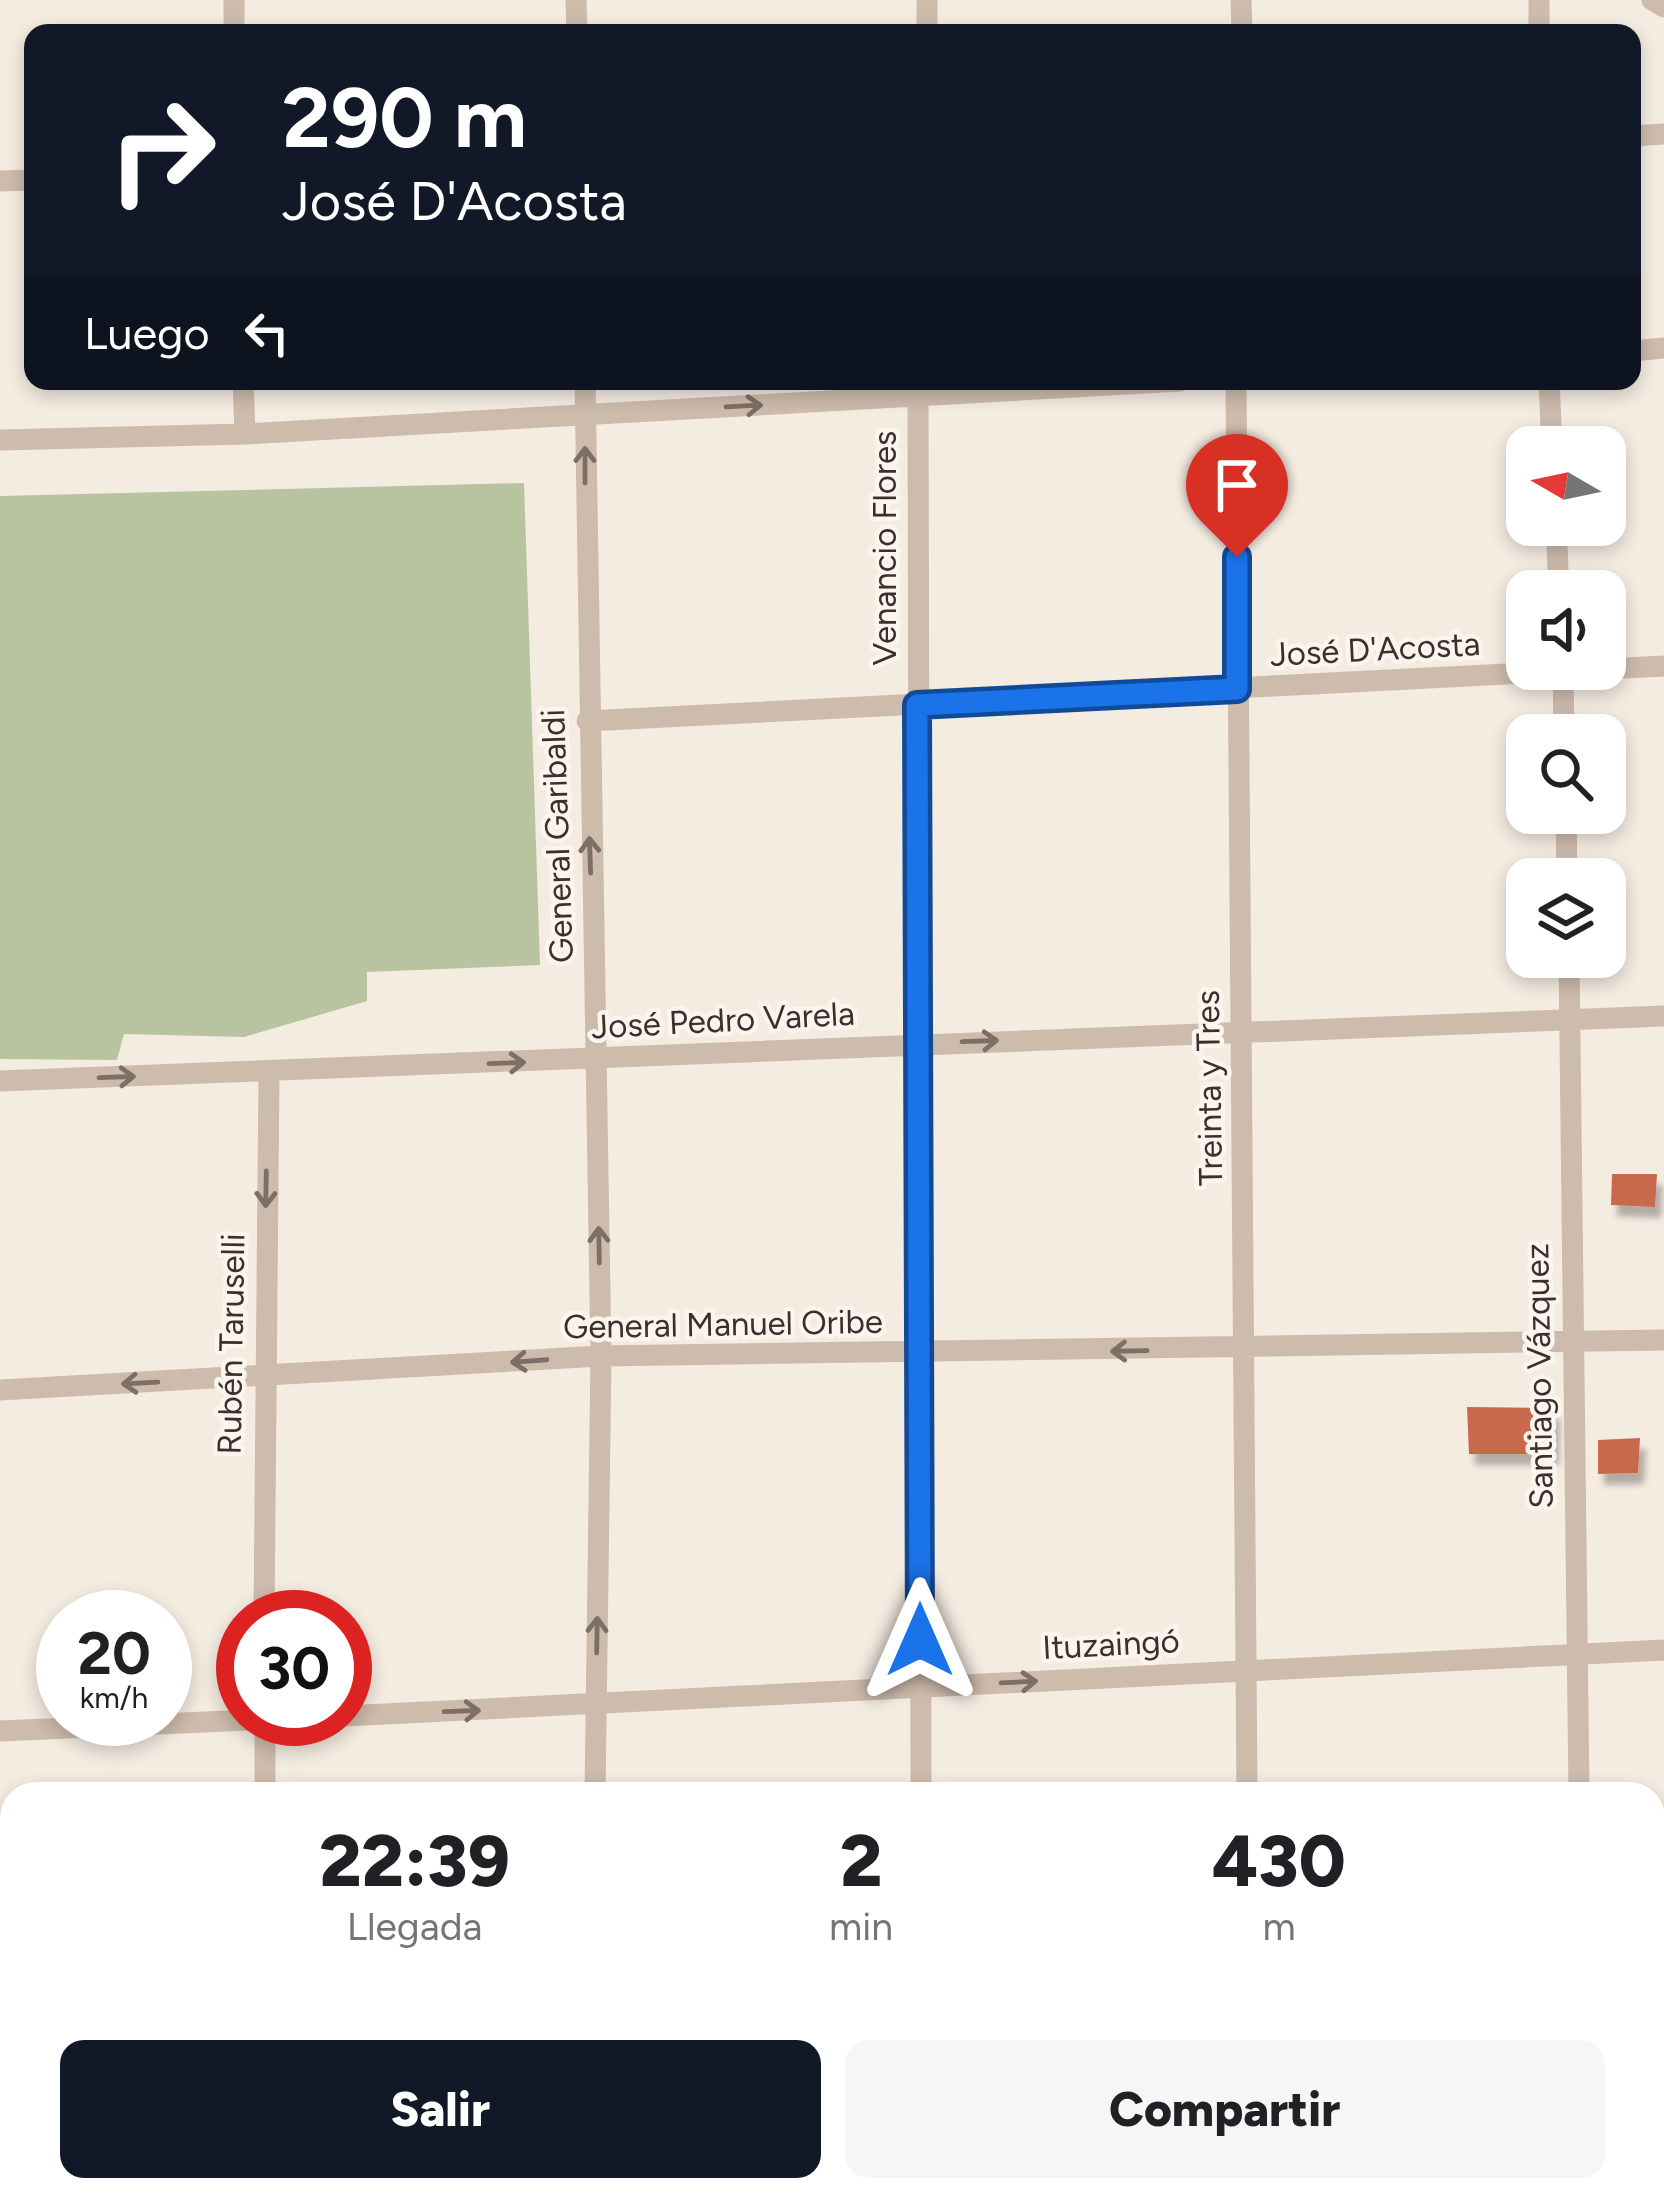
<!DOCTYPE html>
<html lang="es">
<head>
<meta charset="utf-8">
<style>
  :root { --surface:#fff; --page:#f6f6f6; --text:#202124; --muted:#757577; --accent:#111827 }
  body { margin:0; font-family:Figtree,sans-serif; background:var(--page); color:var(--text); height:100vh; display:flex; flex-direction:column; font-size:45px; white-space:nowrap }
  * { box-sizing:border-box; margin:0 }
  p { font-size:39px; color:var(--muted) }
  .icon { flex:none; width:66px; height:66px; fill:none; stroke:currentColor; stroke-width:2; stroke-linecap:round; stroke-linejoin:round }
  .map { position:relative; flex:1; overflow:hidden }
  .panel { position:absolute; left:0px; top:1782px; width:1665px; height:420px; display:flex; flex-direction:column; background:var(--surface); border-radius:36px 36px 0 0; box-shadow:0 6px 18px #0003 }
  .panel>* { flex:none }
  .top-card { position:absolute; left:24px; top:24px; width:1617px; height:366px; border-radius:24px; box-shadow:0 6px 18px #0003; background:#111827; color:#fff; overflow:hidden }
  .needle { width:78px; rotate:279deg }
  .buttons { position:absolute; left:1506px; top:426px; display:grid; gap:24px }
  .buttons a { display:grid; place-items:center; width:120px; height:120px; border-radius:24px; background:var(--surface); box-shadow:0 6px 18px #0003; font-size:60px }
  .speed { position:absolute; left:36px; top:1590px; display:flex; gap:24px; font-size:60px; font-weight:700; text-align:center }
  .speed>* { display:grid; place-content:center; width:156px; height:156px; border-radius:50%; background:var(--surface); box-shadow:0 6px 18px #0003; line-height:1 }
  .speed small { font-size:30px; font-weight:400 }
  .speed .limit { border:18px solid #d22; background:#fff; color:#111 }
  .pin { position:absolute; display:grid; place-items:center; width:102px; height:102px; color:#fff; margin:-123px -51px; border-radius:50% 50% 50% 0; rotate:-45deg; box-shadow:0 0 12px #0007 }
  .pin .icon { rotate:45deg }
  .me { position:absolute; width:132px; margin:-66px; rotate:0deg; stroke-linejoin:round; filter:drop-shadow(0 0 9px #0008) }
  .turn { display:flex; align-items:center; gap:42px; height:252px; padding:0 60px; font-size:54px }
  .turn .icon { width:156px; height:156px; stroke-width:2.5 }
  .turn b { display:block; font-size:84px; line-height:102px }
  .then { display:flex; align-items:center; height:114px; padding:0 60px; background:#0003; gap:24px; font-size:45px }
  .eta { display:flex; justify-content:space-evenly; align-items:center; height:204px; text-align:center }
  .eta b { font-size:72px; font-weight:800; line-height:84px }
  .cta { display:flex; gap:24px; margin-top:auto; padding:24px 60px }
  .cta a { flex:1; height:138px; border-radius:24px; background:var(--accent); color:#fff; font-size:48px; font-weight:800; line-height:138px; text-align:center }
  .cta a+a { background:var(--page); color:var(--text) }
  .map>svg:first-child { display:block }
  .green { fill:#b8c4a0 }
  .building { fill:#c8694b; filter:url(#shadow) }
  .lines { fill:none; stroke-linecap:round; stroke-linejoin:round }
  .minor { stroke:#cdbbac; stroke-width:21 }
  .oneway { stroke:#7d6f65 }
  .route-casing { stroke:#114b97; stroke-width:30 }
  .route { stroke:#1a73e8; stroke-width:21 }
  .labels { text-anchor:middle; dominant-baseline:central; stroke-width:9; stroke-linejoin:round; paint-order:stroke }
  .street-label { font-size:33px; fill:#3b302b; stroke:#fbf5ee }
</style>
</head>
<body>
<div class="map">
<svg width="1664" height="2202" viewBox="0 0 1664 2202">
  <defs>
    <filter id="shadow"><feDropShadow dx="6" dy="11" stdDeviation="3" flood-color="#0004"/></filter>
  </defs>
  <rect width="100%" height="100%" fill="#f4ebe1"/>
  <path class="green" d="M524,483l16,482 -173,7v29l-123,36 -120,-3 -7,26 -117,-1v-563z"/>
  <path class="building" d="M1612,1174h45l-2,33 -44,-2z
    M1467,1407l87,1 -1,46h-84z
    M1640,1438l-2,35 -40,1v-34z"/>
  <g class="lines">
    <path class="minor" d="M234,0v33
      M576,0l1,33
      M927,0v33
      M1241,0l1,33
      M1652,0l12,7
      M1539,33v-33
      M1632,136l32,-2
      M0,181l33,-1
      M1632,351l32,-3
      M243,381l2,53
      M585,381l16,975 -6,438
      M918,381l3,1413
      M1236,381l11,1413
      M1549,381l3,66
      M0,440l245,-6 936,-53
      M1556,525l3,66
      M1563,669l1,66
      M587,721l1077,-55
      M1566,813l1,66
      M1569,957l10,837
      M0,1081l1664,-65
      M0,1390l601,-34 1063,-16
      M264,1617l5,-545
      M345,1716l1319,-66
      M265,1719v75
      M0,1731l271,-12
      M1653,2035h11
      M0,2093l12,-1
      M1250,2190l1,12
      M1587,2190l1,12
      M265,2202v-12
      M589,2202v-12
      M923,2202v-12"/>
  </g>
  <defs><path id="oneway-shaft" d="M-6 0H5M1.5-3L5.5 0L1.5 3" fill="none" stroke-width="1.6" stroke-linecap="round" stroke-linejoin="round" transform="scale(3)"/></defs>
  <g class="oneway">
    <use href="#oneway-shaft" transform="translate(744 406) rotate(-3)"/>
    <use href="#oneway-shaft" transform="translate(585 465) rotate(-90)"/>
    <use href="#oneway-shaft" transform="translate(590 855) rotate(-92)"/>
    <use href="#oneway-shaft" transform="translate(980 1041) rotate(-2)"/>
    <use href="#oneway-shaft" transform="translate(507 1063) rotate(-2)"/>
    <use href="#oneway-shaft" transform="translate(117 1077) rotate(-2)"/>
    <use href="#oneway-shaft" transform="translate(266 1189) rotate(91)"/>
    <use href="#oneway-shaft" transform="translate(599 1245) rotate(-91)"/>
    <use href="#oneway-shaft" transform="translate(1129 1351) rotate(179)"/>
    <use href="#oneway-shaft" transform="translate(529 1361) rotate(176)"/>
    <use href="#oneway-shaft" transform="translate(140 1383) rotate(177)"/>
    <use href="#oneway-shaft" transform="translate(597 1635) rotate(-89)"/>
    <use href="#oneway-shaft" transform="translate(1019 1682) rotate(-3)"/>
    <use href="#oneway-shaft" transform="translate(462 1711) rotate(-2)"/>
  </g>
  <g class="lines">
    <g class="route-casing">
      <path id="route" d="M920,1640l-3,-935 320,-16v-132"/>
    </g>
    <use href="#route" class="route"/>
  </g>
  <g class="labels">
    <g class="street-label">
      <text transform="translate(884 548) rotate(-90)">Venancio Flores</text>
      <text transform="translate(1375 649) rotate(-3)">José D'Acosta</text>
      <text transform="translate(557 836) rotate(-92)">General Garibaldi</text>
      <text transform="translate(723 1020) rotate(-3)">José Pedro Varela</text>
      <text transform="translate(1209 1088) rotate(-91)">Treinta y Tres</text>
      <text transform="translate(723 1324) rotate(-1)">General Manuel Oribe</text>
      <text transform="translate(231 1344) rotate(-89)">Rubén Taruselli</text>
      <text transform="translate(1539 1376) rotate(-91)">Santiago Vázquez</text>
      <text transform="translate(1111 1644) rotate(-3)">Ituzaingó</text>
    </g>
  </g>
</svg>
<div class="buttons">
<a><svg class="needle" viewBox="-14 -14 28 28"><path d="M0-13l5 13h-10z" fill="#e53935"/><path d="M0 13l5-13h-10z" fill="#757577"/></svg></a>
<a><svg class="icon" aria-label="sound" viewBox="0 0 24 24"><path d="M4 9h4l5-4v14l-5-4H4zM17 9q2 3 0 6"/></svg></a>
<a><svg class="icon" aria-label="search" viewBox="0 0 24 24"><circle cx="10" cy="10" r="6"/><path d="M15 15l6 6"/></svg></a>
<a><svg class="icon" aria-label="layers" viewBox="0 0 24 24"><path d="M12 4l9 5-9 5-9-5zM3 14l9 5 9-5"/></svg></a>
</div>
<div class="speed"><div>20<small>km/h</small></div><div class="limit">30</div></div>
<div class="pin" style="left:1237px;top:557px;background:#d93025"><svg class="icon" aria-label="arrive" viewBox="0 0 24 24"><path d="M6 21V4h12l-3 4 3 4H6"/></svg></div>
<svg class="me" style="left:920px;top:1640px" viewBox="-20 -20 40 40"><path d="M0-17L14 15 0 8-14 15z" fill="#1a73e8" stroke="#fff" stroke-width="4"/></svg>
<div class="top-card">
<div class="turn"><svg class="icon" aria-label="right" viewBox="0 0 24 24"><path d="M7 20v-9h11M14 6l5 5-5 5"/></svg><div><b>290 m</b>José D'Acosta</div></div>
<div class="then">Luego<svg class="icon" aria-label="left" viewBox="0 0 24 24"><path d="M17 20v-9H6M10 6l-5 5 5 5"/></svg></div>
</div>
<section class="panel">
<div class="eta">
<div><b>22:39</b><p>Llegada</p></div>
<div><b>2</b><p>min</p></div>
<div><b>430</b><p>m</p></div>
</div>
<div class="cta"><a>Salir</a><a>Compartir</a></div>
</section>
</div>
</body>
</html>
